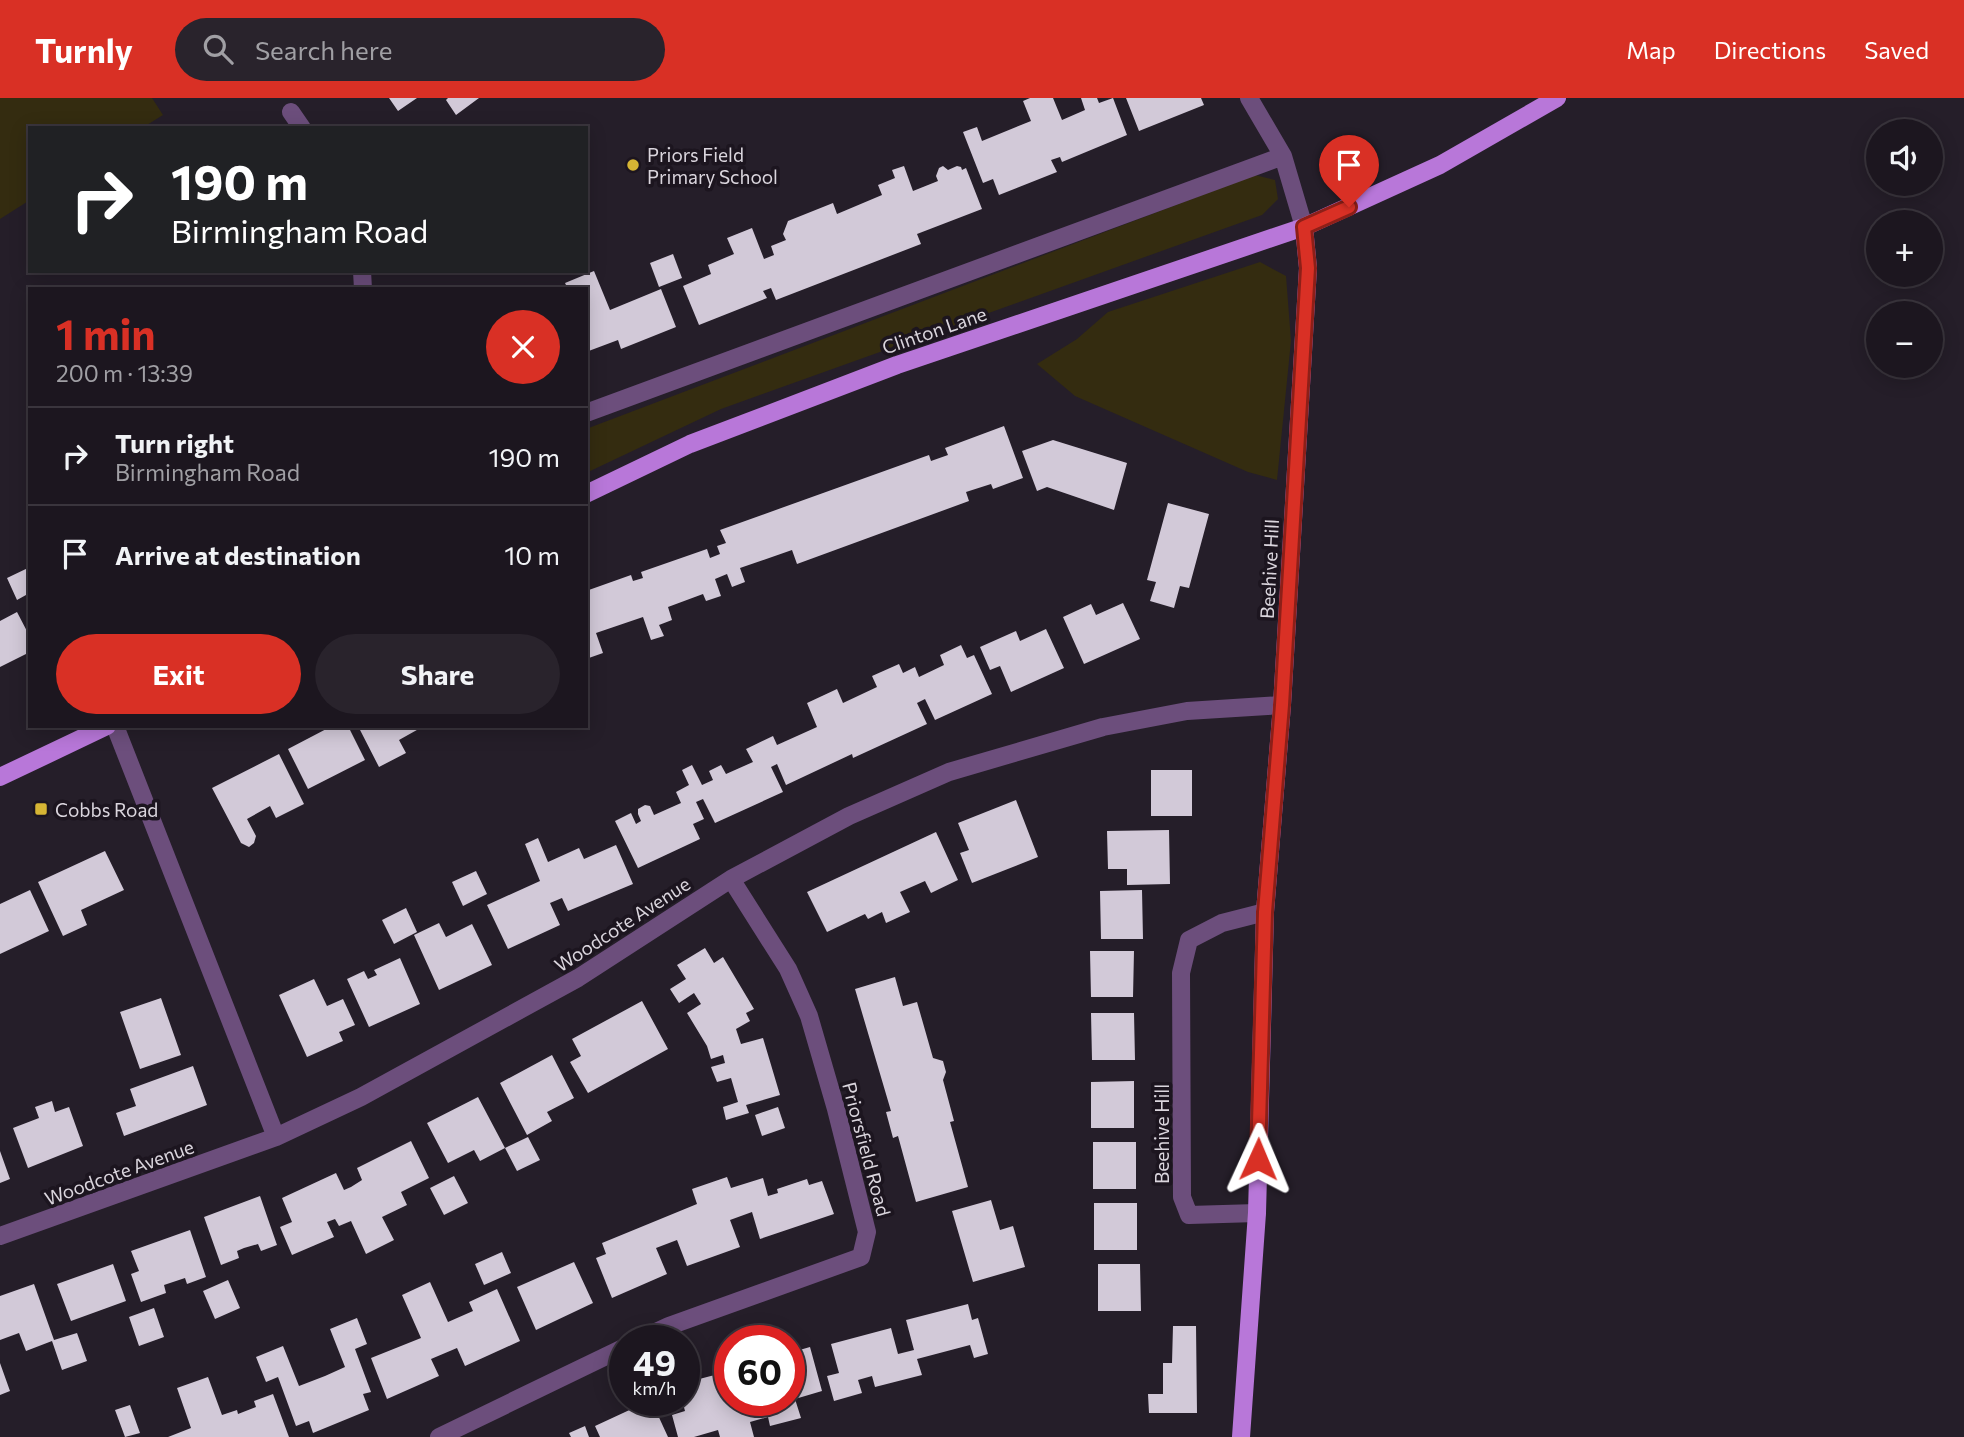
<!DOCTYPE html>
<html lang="en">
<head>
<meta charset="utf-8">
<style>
  :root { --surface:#1c161f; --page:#29232c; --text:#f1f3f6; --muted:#a09fa4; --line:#3a353d; --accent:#d93025 }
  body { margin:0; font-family:Commissioner,sans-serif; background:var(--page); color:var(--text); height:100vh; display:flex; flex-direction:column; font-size:26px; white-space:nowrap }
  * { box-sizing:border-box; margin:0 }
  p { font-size:23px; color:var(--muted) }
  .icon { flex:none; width:38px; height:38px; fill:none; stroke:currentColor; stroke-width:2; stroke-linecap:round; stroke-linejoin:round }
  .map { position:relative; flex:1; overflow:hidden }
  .drawer { position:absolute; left:28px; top:189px; width:560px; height:441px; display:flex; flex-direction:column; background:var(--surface); border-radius:0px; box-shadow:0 4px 18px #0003,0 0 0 2px var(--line) }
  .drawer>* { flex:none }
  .hud { position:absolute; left:28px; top:28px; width:560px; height:147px; border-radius:0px; box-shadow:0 4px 18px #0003,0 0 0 2px var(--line); background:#202124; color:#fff; overflow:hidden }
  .tools { position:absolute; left:1866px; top:21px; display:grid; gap:14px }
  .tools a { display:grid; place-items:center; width:77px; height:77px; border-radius:50%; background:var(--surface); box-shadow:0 4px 18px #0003,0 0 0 2px var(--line); font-size:35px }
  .speed { position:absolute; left:609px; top:1227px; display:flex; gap:14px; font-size:35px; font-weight:700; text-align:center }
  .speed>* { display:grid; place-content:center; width:91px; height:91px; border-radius:50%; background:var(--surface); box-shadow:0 4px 18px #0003,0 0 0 2px var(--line); line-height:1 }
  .speed small { font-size:18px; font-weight:400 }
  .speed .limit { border:10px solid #d22; background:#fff; color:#111 }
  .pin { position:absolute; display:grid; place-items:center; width:60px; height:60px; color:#fff; margin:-72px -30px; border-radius:50% 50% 50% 0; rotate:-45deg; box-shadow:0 0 7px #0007 }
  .pin .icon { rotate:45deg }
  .me { position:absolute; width:77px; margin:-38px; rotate:1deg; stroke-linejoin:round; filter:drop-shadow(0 0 5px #0008) }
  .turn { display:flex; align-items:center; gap:24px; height:147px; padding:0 28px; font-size:32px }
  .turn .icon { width:91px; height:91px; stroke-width:2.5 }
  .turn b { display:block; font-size:49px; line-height:60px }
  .round { display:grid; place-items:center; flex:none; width:74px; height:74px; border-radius:37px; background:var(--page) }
  .summary { display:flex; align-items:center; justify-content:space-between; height:119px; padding:0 28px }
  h1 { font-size:42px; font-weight:700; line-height:52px; color:var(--accent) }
  .button { display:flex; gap:14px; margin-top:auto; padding:14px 28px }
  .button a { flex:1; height:80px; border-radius:42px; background:var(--accent); color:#fff; font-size:28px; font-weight:700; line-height:80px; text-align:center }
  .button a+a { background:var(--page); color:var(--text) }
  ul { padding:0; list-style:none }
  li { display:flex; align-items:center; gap:21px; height:98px; padding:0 28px; border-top:2px solid var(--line) }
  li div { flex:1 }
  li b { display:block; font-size:26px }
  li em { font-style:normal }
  header { display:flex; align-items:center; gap:42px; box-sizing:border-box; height:98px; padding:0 35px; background:var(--accent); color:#fff }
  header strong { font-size:33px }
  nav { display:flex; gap:38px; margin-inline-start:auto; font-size:24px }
  .search { width:490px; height:63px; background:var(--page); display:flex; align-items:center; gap:18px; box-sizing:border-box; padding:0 24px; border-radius:38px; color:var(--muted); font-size:26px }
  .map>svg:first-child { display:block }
  .green { fill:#342c10 }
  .building { fill:#d2c9d8 }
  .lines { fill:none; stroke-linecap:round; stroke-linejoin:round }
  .minor { stroke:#6c4e7c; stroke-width:18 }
  .major { stroke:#b877d9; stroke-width:18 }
  .route-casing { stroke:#8d1f18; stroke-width:18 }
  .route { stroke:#d93025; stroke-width:12 }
  .poi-dot { fill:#d6b534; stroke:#1c151f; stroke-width:2.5 }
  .labels { text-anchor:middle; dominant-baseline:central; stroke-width:7; stroke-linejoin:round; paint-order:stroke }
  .poi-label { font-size:19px; fill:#dad5dd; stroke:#1c151f; text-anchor:start }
  .street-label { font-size:19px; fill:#dad5dd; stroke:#1c151f }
</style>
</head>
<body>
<header>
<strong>Turnly</strong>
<div class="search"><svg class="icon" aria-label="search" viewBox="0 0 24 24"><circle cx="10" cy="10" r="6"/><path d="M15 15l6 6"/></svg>Search here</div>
<nav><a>Map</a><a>Directions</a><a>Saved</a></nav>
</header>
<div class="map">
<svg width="1964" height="1339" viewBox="0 0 1964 1339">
  <rect width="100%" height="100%" fill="#251e29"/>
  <path class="green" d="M0,0h152l11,17 -21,13h-112v72l-30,19z
    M1255,77l20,5 3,19 -16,16 -541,194 -135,64v-44z
    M1260,164l26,14 5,65 -14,139 -29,-8 -173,-76 -38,-32 40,-25 31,-27z"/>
  <path class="building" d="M389,0h28l-19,13z
    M448,0h31l-23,17 -10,-15z
    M1030,0h23l9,22 23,-10 -4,-12h16l2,5 14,-5 14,37 -65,27 -2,-5 -9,3 6,12 -58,23 -6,-16 -10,4 -20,-51 14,-5 5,14 49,-20 -8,-20z
    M1126,0h75l3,7 -65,26z
    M904,68l9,25 25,-10 -2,-5 3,-8 4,-2 5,4 9,-4 4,1 1,3 4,-2 16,41 -65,25 4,10 -145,56 -5,-12 -8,3 4,7 -68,27 -16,-39 28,-12 -3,-9 26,-11 -7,-16 25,-10 12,31 10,-4 -3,-9 15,-6 -3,-6 5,-13 45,-18 4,11 45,-19 -4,-10 17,-7 -3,-8z
    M673,156l9,24 -23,9 -9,-24z
    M594,173l16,39 51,-21 15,38 -55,22 -3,-9 -32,12v-63h-18l-3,-6z
    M1004,328l19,52 -30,11 -2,-5 -25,8 3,9 -172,63 -5,-14 -52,18 5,14 -13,5 -5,-13 -12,5 6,17 -15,5 -3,-7 -35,13 4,13 -13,5 5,11 -13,4 -8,-23 -47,16 7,20 -17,6v-68l45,-16 2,6 10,-3 -2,-6 66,-23 3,9 10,-4 -3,-8 9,-3 -6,-13 209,-75 2,6 17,-6 -3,-7z
    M1053,342l74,23 -13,47 -67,-23 -10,4 -15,-40z
    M1168,405l41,11 -20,74 -9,-2 -6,22 -24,-7 6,-19 -9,-2z
    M30,469v35l-4,-7 -9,5 -10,-22z
    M1123,505l17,36 -56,25 -21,-47 28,-13 5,11z
    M17,514l13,25v15l-30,15v-46z
    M1046,531l18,39 -53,24 -11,-26 -10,4 -10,-23 36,-16 4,10z
    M961,547l6,13 7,-3 18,39 -57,26 -10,-21 -8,4 10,21 -74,34 -1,-4 -66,31 -9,-21 -6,3 12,25 -68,31 -12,-24 -7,3 8,17 -11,5 7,15 -62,29 -23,-47 16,-8 5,11 5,-3 -3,-7v-5l7,-4 5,1 4,9 27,-12 -5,-11 13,-7 -7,-15 10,-5 10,20 11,-5 -4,-9 12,-6 5,9 27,-12 -7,-13 27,-13 4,9 40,-18 -10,-24 30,-14 6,14 34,-16 -5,-11 27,-12 4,9 12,-6 4,10 25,-12 -4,-10z
    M332,628h16l17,34 -57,29 -20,-40z
    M358,628h66l-25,14 7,13 -27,14z
    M279,656l25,50 -28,14 -6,-12 -23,13 9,17 -2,7 -5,4 -8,-4 -29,-55z
    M1151,672h41v46h-41z
    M1016,702l22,57 -66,26 -12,-30 9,-3 -11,-27z
    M1169,732l1,54 -43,1v-16h-19l-1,-38z
    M936,734l22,48 -27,13 -6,-12 -25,11 10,20 -24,11 -4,-11 -14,7 -3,-5 -38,18 -20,-40z
    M538,740l10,24 31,-14 5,11 32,-14 17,39 -65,27 -6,-13 -12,5 10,22 -52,24 -21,-44 53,-24 -15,-37z
    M105,753l19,39 -43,20 6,15 -24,11 -25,-54z
    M476,773l11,23 -24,12 -11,-24z
    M30,792l19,41 -49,23v-50z
    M1142,792l1,49h-42l-1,-48z
    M406,810l11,24 -23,12 -12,-24z
    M439,825l7,14 26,-13 20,41 -53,25 -25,-55z
    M705,850l9,15 9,-6 31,52 -8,4 4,8 -14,8 5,15 22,-6 17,57 -34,10 3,8 -23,7 -3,-13 15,-5 -7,-24 -14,4 -6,-15 14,-4 -2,-8 -12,4 -4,-13 -20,-33 14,-9 -7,-11 -15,10 -9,-14 16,-10 -9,-14z
    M1090,853h44l-1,46h-42z
    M400,860l20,46 -51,23 -22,-48 17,-8 4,8 9,-4 -3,-5z
    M895,879l8,29 14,-4 16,56 10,3 3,11 -3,8 11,41 -4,1 18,65 -52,15 -18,-66 -5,2 -7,-26 5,-1 -36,-122z
    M314,881l13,27 16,-7 12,26 -16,7 4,9 -36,16 -28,-62z
    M161,900l20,57 -41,14 -20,-57z
    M642,903l26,48 -80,44 -18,-31 11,-6 -9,-17z
    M1091,915h43l1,47h-43z
    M552,957l22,43 -27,14 5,9 -25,14 -27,-52z
    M193,968l14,39 -83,31 -8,-23 20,-7 -6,-17z
    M1134,983v47h-43v-46z
    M478,999l27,51 -25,13 -6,-11 -26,13 -21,-40z
    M52,1003l3,11 14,-5 14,39 -55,22 -15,-40 26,-10 -4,-11z
    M778,1009l7,21 -23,8 -7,-21z
    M528,1039l12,23 -23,11 -12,-23z
    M411,1043l18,37 -28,14 6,13 -25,12 12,23 -28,14 -15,-33 -12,5 -4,-7 -8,3 7,15 -42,18 -12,-28 12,-5 -10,-24 54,-25 8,17 7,-3 11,-7 -5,-12z
    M1093,1044h43v47h-43z
    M0,1053l10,28 -10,4z
    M454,1078l14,27 -24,12 -14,-27z
    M727,1079l4,11 32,-10 5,18 10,-3 -1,-4 30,-10 2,6 13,-4 12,33 -74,25 -8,-27 -22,8 10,27 -53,19 -10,-26 -21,8 11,26 -55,24 -16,-40 10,-4 -4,-11 95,-39 -5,-15z
    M260,1098l17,49 -16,6 -3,-7 -14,4 -7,3 2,7 -18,7 -17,-48z
    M991,1102l9,30 13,-4 12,41 -52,15 -21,-71z
    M1094,1105h43v47h-43z
    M190,1132l16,47 -19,7 -2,-6 -21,7 2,8 -25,9 -10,-28 8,-3 -8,-20z
    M502,1154l9,21 -27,12 -9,-21z
    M574,1164l19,41 -57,27 -19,-43z
    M113,1166l13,37 -55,20 -14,-37z
    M1098,1166h42l1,47h-43z
    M228,1182l12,28 -25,11 -12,-28z
    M430,1184l18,40 25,-11 -4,-9 28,-13 23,52 -55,25 -8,-18 -26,11 8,17 -52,23 -16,-41 50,-20 -19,-43z
    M34,1186l20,56 23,-7 10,28 -25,9 -10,-29 -26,10 -7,-18 -19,7v-44z
    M968,1206l4,16 6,-2 10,36 -14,4 -4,-13 -53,14 5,16 -47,12 -3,-11 -14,4 4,13 -28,8 -7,-25 12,-3 -8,-29 60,-16 7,26 16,-4 -8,-30z
    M154,1210l10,29 -25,9 -10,-29z
    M357,1220l10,26 -12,5 16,43 -8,2 6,16 -56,23 -4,-12 -13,5 -18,-49 -12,5 -10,-25 27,-11 16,40 26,-10 20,-9 -15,-38z
    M1173,1228h23l1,87h-48l-1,-19h15v-31h9z
    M810,1249l12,44 -27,8 6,19 -31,8 -2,-9 -18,5 4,15h-34l-2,-7 -24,7h-16l-6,-22 13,-4 -3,-11h2v-17l46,-12v29h59v-47z
    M0,1265l10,28 -10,4z
    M208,1279l14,38 15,-5 1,4 18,-7 -2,-6 19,-7 16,43h-121l23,-9 -14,-40z
    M651,1302l17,37h-68l-5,-11z
    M130,1307l10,28 -15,4 -10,-27z
    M585,1328l4,11h-18l-2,-4z"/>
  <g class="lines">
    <path class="minor" d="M1249,0l34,58 21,71
      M291,14l11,16
      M362,173l1,18
      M586,315l697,-257
      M115,628l161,411
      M1257,1115l-68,2 -7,-18 -1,-224 8,-33 33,-17 43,-11
      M0,1138l276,-99 85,-40 217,-119 153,-99 118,-63 100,-44 154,-45 84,-16 95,-6
      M639,1242l30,-14 192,-69 6,-25 -31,-123 -27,-93 -21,-47 -57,-90
      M439,1339l186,-90"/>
    <path class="major" d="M586,396l104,-50 207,-79 407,-138 136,-62 117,-67
      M0,679l107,-51
      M1241,1339l16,-224 8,-301 17,-207 26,-437 -4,-41"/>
  </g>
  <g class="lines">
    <g class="route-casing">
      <path id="route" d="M1258,1061l7,-247 17,-207 26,-437 -4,-41 45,-20"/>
    </g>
    <use href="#route" class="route"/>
  </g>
  <g class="poi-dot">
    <circle cx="633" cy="67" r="7"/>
    <rect x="34" y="704" width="14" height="14" rx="3.5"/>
  </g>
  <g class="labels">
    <g class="poi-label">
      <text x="647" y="56">Priors Field<tspan x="647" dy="22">Primary School</tspan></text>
      <text x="55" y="711">Cobbs Road</text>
    </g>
    <g class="street-label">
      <text transform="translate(934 232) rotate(-19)">Clinton Lane</text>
      <text transform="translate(1269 471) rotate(-87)">Beehive Hill</text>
      <text transform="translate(622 826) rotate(-33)">Woodcote Avenue</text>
      <text transform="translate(1161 1036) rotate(-90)">Beehive Hill</text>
      <text transform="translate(867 1051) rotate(75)">Priorsfield Road</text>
      <text transform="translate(119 1074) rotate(-20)">Woodcote Avenue</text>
    </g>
  </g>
</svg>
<div class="tools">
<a><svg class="icon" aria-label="sound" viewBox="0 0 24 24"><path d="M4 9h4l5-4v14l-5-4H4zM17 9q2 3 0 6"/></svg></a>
<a>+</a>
<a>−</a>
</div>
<div class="speed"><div>49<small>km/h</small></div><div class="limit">60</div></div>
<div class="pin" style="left:1349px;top:109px;background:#d93025"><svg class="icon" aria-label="arrive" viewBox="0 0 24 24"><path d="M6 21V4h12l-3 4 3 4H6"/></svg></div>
<svg class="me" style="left:1258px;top:1061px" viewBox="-20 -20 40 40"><path d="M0-17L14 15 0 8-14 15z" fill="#d93025" stroke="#fff" stroke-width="4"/></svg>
<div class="hud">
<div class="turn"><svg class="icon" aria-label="right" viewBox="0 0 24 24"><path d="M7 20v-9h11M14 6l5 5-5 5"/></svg><div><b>190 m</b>Birmingham Road</div></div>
</div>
<section class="drawer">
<div class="summary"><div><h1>1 min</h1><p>200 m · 13:39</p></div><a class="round" style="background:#d93025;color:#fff"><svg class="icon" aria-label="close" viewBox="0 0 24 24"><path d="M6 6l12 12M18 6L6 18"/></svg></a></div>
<ul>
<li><svg class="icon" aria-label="right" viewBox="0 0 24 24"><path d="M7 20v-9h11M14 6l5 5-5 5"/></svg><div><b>Turn right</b><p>Birmingham Road</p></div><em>190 m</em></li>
<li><svg class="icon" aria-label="arrive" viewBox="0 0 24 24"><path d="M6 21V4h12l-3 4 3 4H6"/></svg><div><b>Arrive at destination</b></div><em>10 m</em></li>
</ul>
<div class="button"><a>Exit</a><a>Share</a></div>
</section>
</div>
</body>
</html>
